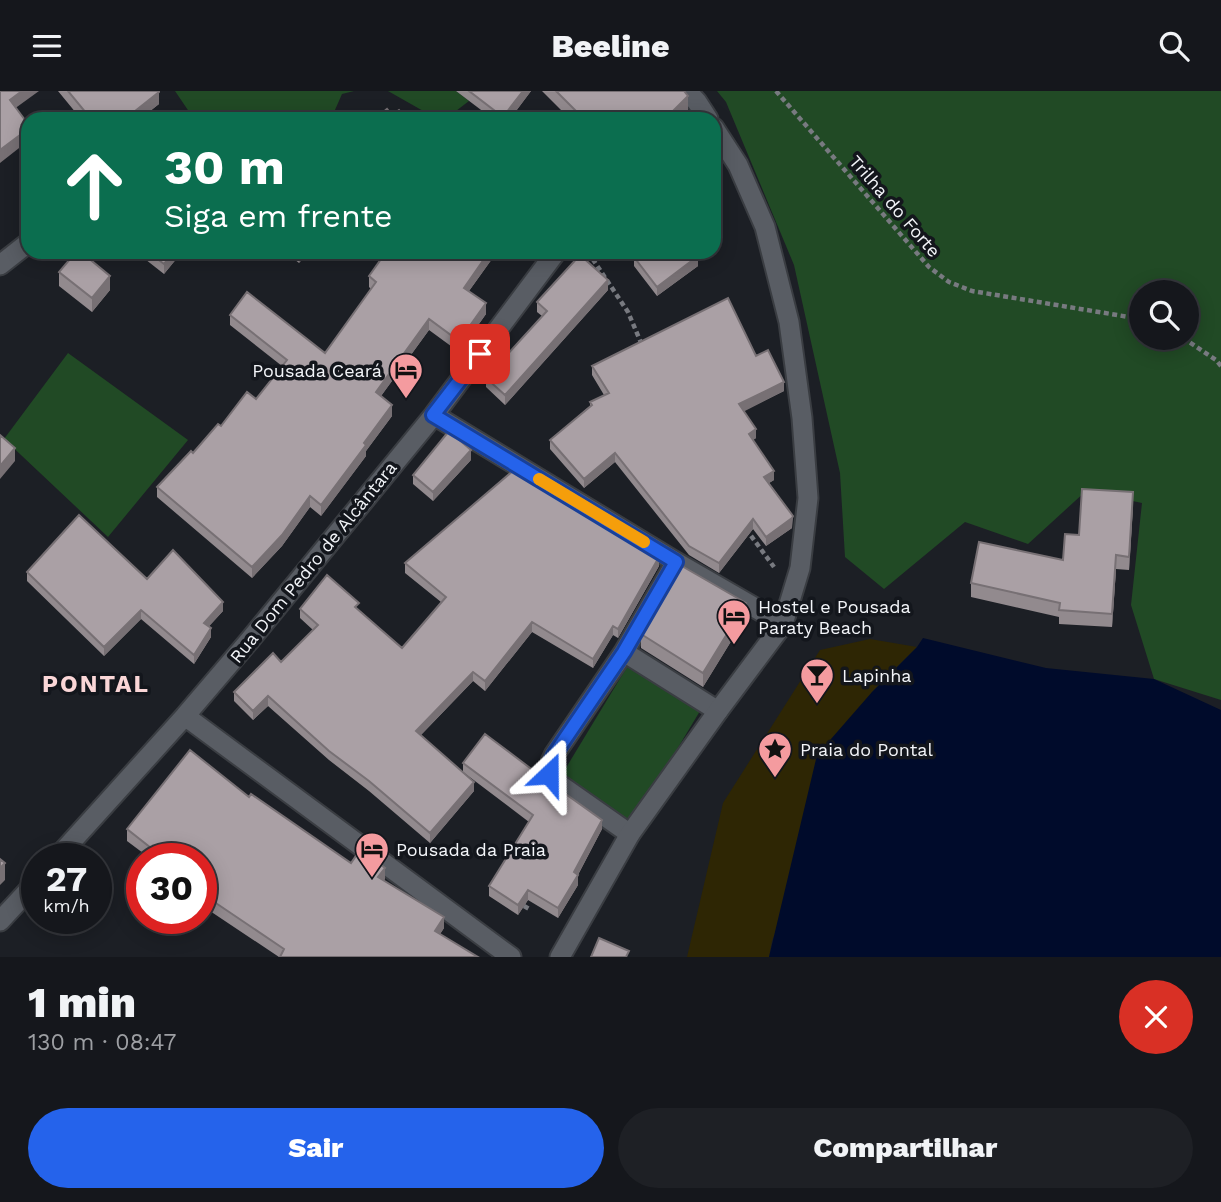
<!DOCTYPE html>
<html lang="pt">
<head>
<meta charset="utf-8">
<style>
  :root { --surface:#15171c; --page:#1e2025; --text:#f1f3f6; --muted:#9d9fa3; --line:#34363b; --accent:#2563eb }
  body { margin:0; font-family:"Work Sans",sans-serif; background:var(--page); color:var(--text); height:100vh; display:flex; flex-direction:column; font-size:26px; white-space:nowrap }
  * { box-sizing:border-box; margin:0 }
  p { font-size:23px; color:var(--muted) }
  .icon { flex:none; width:38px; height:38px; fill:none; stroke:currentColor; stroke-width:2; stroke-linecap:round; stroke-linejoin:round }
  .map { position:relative; height:866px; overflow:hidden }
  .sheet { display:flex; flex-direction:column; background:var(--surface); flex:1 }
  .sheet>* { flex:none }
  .top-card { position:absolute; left:21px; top:21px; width:700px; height:147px; border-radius:21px; box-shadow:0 4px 18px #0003,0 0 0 2px var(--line); background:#0b6e4f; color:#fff; overflow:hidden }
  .buttons { position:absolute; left:1129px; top:189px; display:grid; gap:14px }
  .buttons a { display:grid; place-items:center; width:70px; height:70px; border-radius:50%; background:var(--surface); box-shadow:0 4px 18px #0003,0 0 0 2px var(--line); font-size:35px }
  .speed { position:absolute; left:21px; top:752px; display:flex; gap:14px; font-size:35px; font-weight:700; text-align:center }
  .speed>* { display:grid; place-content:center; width:91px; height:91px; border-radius:50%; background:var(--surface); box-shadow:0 4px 18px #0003,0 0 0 2px var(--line); line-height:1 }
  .speed small { font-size:18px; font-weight:400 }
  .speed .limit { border:10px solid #d22; background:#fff; color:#111 }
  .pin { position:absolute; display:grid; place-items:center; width:60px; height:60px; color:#fff; margin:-30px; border-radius:14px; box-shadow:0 4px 10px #0006 }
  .me { position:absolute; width:77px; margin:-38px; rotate:23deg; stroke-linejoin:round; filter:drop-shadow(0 0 5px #0008) }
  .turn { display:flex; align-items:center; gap:24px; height:147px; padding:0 28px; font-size:32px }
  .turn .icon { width:91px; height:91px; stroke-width:2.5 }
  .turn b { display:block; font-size:49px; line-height:60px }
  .round { display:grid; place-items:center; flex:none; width:74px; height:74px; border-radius:37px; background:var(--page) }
  .overview { display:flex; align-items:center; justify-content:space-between; height:119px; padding:0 28px }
  h1 { font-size:42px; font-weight:800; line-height:52px }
  .cta { display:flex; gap:14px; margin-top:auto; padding:14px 28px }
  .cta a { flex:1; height:80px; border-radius:42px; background:var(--accent); color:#fff; font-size:28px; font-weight:800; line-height:80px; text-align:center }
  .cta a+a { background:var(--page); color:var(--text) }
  header { display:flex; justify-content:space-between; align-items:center; height:91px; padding:0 28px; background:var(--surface); font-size:32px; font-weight:800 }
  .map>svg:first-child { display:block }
  .green { fill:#214a25; fill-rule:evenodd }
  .sand { fill:#2e2604 }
  .water { fill:#000b2b }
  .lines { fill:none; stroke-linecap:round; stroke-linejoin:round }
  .minor-casing { stroke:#3a3d42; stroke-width:23 }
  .tertiary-casing { stroke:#3a3d42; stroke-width:23 }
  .path { stroke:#787a80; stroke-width:4.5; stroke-dasharray:5 3.5; stroke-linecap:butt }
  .minor { stroke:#595d64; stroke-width:19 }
  .tertiary { stroke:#595d64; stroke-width:19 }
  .wall { fill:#928a8e }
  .shaded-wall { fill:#777074 }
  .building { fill:#aaa0a5; stroke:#777074; stroke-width:2 }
  .route-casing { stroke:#184099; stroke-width:18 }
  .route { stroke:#2563eb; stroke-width:12 }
  .slow { stroke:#f59e0b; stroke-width:12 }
  .labels { text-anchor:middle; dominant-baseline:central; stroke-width:7; stroke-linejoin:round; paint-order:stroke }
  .street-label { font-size:18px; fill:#f3f5f9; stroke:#13161c }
  .poi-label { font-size:18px; fill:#f3f5f9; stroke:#13161c; text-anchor:start }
  .district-label { font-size:24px; font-weight:bold; letter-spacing:2px; fill:#fad6d7; stroke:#13161c }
</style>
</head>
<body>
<header><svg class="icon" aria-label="menu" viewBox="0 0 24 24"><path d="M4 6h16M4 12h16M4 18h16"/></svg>Beeline<svg class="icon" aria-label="search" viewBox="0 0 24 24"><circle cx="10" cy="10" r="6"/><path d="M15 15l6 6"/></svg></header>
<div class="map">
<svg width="1221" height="866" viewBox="0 0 1221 866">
  <rect width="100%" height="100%" fill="#1c1f25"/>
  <path class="green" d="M175,0h179l-12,3 -11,25h-137z
    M388,0h68l13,10 -17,13 -27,-2z
    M717,0h504v609l-67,-21 -23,-74 11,-102 -56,-12 -58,53 -63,-22 -81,67 -39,-32 -5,-84 -46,-208 -68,-163zM1141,201h45v46h-45z
    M68,262l120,87 -80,97 -104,-98z
    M627,576l73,44 -69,115 -73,-45z"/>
  <path class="sand" d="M870,548l47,8 -45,45 -100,249 -3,16h-82l36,-154 97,-153z"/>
  <path class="water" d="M923,547l123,30 108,11 67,31v247h-452l48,-202 55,-63 45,-45z"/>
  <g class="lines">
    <g class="minor-casing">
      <path id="minor" d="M0,174l28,-22
        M434,324l242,147 107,62
        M624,561l52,-90
        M185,625l326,241
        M630,743l-77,-54c-5,-9 -4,-16 1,-25l70,-103 94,59
        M56,768l129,-143 64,-75 185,-226 122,-163
        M0,830l37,-40"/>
    </g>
    <g class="tertiary-casing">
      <path id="tertiary" d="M687,0l10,11 11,17
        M560,866l70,-123 88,-123 65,-87 17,-56 8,-70 -6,-80 -13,-96 -24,-95 -27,-62 -24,-37"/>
    </g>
    <path class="path" d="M776,0l153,176 20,15 23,9 169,28
      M588,161l40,60 14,33
      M1183,247l33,22 5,6
      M746,438l28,38
      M524,815l7,4"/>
    <use href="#minor" class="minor"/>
    <use href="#tertiary" class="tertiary"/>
  </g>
  <path class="wall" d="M58,0h101v13l-19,15h-59z
    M456,0h75l-21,28h-17z
    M542,0h142l4,19 -9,9h-109z
    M136,161h46l-18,22z
    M285,161h23l-9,11z
    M386,161h111l-28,39 17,23 -27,38 -30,-22 -48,66 11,20 -26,35v5l-45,60 -11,-9 -28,39 -30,32 -95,-81v-10l36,-34 28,-27 35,-27 26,-33 -52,-41v-10l95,38 46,-64 -2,-2v-11z
    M634,166l64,9 -41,30 -23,-30z
    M59,181l51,18 -18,22 -33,-26z
    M608,199l-103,115 -19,-18v-9l56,-62 -5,-4v-10z
    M756,265l28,35 -41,20 13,27 -3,2 21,40 -5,3 24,33 -1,12 -26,18 -13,-17 -34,44 -30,-18 -74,-93 -31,26 -34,-39v-9l40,-34v-4l14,-7 -12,-20v-9z
    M471,369l-38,41 -20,-17v-9z
    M1133,415l-4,64 -13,-1 -4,58 -53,-3v-7l-88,-20v-14l92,-23z
    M405,472l254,3 -41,72 -5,-3 -20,33 -61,-36 -47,59 -12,-10 -52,54 53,56 -44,52 -61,-52 -40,-31 -61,-54 -15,14 -19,-19v-9l47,-30 32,-32 -13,-12v-9l59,1 43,38 39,-46 -36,-29z
    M27,481l120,7 76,32 -14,15 2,11 -17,27 -53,-45 -37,37 -77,-75z
    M746,526l-43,70 -62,-39v-14z
    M463,672l139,66 -24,46v10l-20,33 -30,-18 -10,15 -29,-19v-10l40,-64 -66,-50z
    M249,706l102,66 34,16 -1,1 60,48 -4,6 38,23h-199l-78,-52v-46h-50l-24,-18v-12z"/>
  <path class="shaded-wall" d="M22,0h17l-29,21v-12z
    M523,0h8l-21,28h-7v-2z
    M159,1v12l-19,15h-15z
    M688,5v14l-9,9h-14z
    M28,38v12l-28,22v-13z
    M174,161h8l-18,22v-10z
    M299,161h9l-9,11z
    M489,161h8l-33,46v-10z
    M698,165v10l-41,30v-9z
    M110,185v14l-18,22v-14z
    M608,189v10l-103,115v-10z
    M486,212v11l-27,38v-11z
    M429,228v11l-53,73v-11z
    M784,291v9l-45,23v-10z
    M392,314v11l-26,35v5l-45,60v-11l43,-62z
    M756,338v9l-7,5v-9z
    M15,357v13l-15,18v-13z
    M471,359v10l-38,41v-9z
    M615,362v9l-31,26v-9z
    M774,380v9l-10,6v-9z
    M1133,401v14l-4,64v-13z
    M310,405v11l-28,39 -30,32v-11z
    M792,427v10l-26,18v-9z
    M753,428v10l-34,44v-10z
    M1116,464v14l-4,58v-13z
    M659,466v9l-41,72v-9z
    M223,511v9l-19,21v-9z
    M746,512v14l-43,70v-14z
    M141,519v9l-37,37v-9z
    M532,531v10l-47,59v-10z
    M613,535v9l-20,33v-9z
    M211,537v9l-17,27v-9z
    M473,581v9l-57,59v-9z
    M268,605v10l-15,14v-9z
    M474,691v9l-44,52v-10z
    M602,729v9l-28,53v-10z
    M5,772v17l-5,5v-17z
    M385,777v11l-7,10v-12z
    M578,784v10l-20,33v-10z
    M528,799v10l-10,15v-10z
    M444,826v11l-9,14v-11z"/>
  <path class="building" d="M0,0h22l-12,9 18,24v5l-28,21z
    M68,0h91v1l-34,27h-34z
    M469,0h54l-20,26z
    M556,0h128l4,5 -23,23h-81z
    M387,18l5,6 7,-5 8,9h-32z
    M76,161h5l29,24 -18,22 -33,-26z
    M148,161h26l-10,12z
    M386,161h103l-25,36 22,15 -27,38 -30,-22 -53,73 16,13 -28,38 2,2 -45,60 -11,-9 -28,39 -30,32 -95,-80 34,-36 2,2 25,-29 3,2 26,-34 9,7 31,-39 -57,-45 17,-23 78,61 51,-71 -7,-6z
    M640,161h56l2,4 -41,31 -23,-30z
    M580,164l28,25 -103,115 -19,-17 61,-67 -10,-9z
    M728,207l28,58 12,-6 16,32 -45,22 17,25 -7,5 25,37 -10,6 29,39 -1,2 -26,19 -13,-18 -34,44 -30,-17 -74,-93 -31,26 -34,-39 42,-35 -2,-3 19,-9 -17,-27z
    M449,340l22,19 -38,42 -20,-17z
    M0,344l15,13 -15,18z
    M514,379l9,4 136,83 -41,72 -5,-3 -20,33 -61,-37 -47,59 -12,-9 -57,59 58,51 -44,51 -61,-52 -40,-30 -61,-55 -15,15 -19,-19 39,-39 8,9 37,-37 -18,-16 27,-34 32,28 -4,4 47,41 44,-51 -41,-34z
    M1082,398l51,3 -4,65 -13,-2 -4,59 -53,-4 1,-7 -89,-20 8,-41 84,18 2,-26 14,1z
    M79,424l68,64 26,-29 50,52 -19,21 7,5 -17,27 -53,-45 -37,37 -77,-75z
    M680,474l66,38 -43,70 -62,-39z
    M485,643l61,46 56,40 -28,52 4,3 -20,33 -30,-18 -10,15 -29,-19 44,-71 -70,-52z
    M190,659l59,47 2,-3 100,69 9,-13 17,12 8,6 -7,9 66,40 -9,14 43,26h-198l4,-8 -83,-56v-34h-36l-38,-30z
    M0,768l5,4 -5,5z
    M599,847l30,13 -3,6h-35z"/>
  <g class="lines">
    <g class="route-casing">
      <path id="route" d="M480,263l-47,61 243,147 -52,90 -70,103 -4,9 -1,10"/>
    </g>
    <use href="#route" class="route"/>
    <path class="slow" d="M539,388l105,63"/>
  </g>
  <defs>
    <g id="hotel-pin" transform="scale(1.75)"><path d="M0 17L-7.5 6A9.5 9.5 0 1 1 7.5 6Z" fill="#f49b9f" stroke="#13161c"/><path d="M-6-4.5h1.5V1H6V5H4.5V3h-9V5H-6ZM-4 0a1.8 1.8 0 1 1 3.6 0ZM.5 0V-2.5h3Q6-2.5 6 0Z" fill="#111"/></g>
    <g id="bar-pin" transform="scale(1.75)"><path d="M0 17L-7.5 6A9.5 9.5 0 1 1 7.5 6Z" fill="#f49b9f" stroke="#13161c"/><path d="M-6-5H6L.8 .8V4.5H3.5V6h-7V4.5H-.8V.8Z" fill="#111"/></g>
    <g id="sight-pin" transform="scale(1.75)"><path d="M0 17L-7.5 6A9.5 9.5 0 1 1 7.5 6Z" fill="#f49b9f" stroke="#13161c"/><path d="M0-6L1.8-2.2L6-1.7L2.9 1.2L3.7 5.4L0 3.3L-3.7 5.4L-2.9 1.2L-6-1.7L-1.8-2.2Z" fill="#111"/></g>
  </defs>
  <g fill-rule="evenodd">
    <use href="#hotel-pin" x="406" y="279"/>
    <use href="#hotel-pin" x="734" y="525"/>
    <use href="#bar-pin" x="817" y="584"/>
    <use href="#sight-pin" x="775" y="658"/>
    <use href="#hotel-pin" x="372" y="758"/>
  </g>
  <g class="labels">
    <g class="street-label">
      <text transform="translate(895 115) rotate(49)">Trilha do Forte</text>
      <text transform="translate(313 471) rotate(-51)">Rua Dom Pedro de Alcântara</text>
    </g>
    <g class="poi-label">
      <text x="382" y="279" text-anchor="end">Pousada Ceará</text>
      <text x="758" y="515">Hostel e Pousada<tspan x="758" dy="21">Paraty Beach</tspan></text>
      <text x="842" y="584">Lapinha</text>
      <text x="800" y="658">Praia do Pontal</text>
      <text x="396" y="758">Pousada da Praia</text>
    </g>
    <g class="district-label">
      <text x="96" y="593">PONTAL</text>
    </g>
  </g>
</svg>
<div class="buttons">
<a><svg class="icon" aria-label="search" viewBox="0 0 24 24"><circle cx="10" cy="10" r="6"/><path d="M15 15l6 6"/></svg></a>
</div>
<div class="speed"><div>27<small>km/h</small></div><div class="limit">30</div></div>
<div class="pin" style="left:480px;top:263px;background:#d93025"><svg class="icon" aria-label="arrive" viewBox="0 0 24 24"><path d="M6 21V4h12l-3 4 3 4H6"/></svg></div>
<svg class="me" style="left:549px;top:683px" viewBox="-20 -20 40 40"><path d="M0-17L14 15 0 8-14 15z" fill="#2563eb" stroke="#fff" stroke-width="4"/></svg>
<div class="top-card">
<div class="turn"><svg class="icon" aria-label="ahead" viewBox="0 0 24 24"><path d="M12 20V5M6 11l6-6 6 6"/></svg><div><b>30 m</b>Siga em frente</div></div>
</div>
</div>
<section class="sheet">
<div class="overview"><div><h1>1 min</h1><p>130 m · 08:47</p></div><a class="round" style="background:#d93025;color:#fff"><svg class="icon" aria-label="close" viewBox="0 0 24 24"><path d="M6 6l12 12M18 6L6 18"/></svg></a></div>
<div class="cta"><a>Sair</a><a>Compartilhar</a></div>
</section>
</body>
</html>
